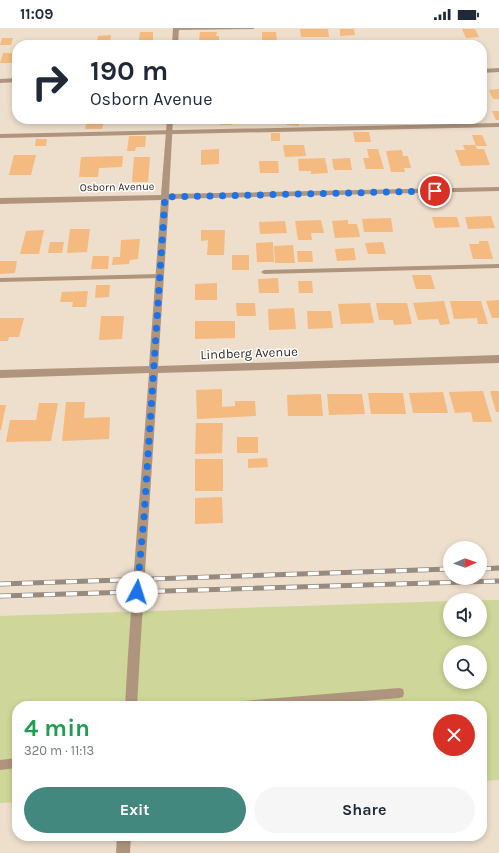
<!DOCTYPE html>
<html lang="en">
<head>
<meta charset="utf-8">
<style>
  :root { --surface:#fff; --page:#f6f6f7; --text:#1f2937; --muted:#747a83; --accent:#43887e }
  body { margin:0; font-family:Karla,sans-serif; background:var(--page); color:var(--text); height:100vh; display:flex; flex-direction:column; font-size:15px; white-space:nowrap }
  * { box-sizing:border-box; margin:0 }
  p { font-size:13px; color:var(--muted) }
  .icon { flex:none; width:22px; height:22px; fill:none; stroke:currentColor; stroke-width:2; stroke-linecap:round; stroke-linejoin:round }
  .map { position:relative; flex:1; overflow:hidden }
  .panel { position:absolute; left:12px; top:673px; width:475px; height:140px; display:flex; flex-direction:column; background:var(--surface); border-radius:16px; box-shadow:0 2px 6px #0003 }
  .panel>* { flex:none }
  .hud { position:absolute; left:12px; top:12px; width:475px; height:84px; border-radius:16px; box-shadow:0 2px 6px #0003; background:#fff; color:var(--text); overflow:hidden }
  .needle { width:26px; rotate:88deg }
  .buttons { position:absolute; left:443px; top:513px; display:grid; gap:8px }
  .buttons a { display:grid; place-items:center; width:44px; height:44px; border-radius:50%; background:var(--surface); box-shadow:0 2px 6px #0003; font-size:20px }
  .pin { position:absolute; display:grid; place-items:center; width:34px; height:34px; color:#fff; margin:-17px; border:2px solid #fff; border-radius:50%; box-shadow:0 1px 4px #0007 }
  .me { position:absolute; width:44px; margin:-22px; rotate:5deg; stroke-linejoin:round; filter:drop-shadow(0 0 3px #0008) }
  .turn { display:flex; align-items:center; gap:14px; height:84px; padding:0 12px; font-size:18px }
  .turn .icon { width:52px; height:52px; stroke-width:2.5 }
  .turn b { display:block; font-size:28px; line-height:34px }
  .round { display:grid; place-items:center; flex:none; width:42px; height:42px; border-radius:21px; background:var(--page) }
  .summary { display:flex; align-items:center; justify-content:space-between; height:68px; padding:0 12px }
  h1 { font-size:24px; font-weight:700; line-height:30px; color:#1e9e55 }
  .button { display:flex; gap:8px; margin-top:auto; padding:8px 12px }
  .button a { flex:1; height:46px; border-radius:24px; background:var(--accent); color:#fff; font-size:16px; font-weight:700; line-height:46px; text-align:center }
  .button a+a { background:var(--page); color:var(--text) }
  .status { display:flex; justify-content:space-between; align-items:center; height:28px; padding:0 20px; background:var(--surface); direction:ltr }
  .status svg { height:11px; fill:currentColor }
  .map>svg:first-child { display:block }
  .green { fill:#cfd699; fill-rule:evenodd }
  .building { fill:#f4ba7f }
  .lines { fill:none; stroke-linecap:round; stroke-linejoin:round }
  .service { fill:#af957d; fill-rule:evenodd }
  .minor { fill:#af957d; fill-rule:evenodd }
  .rail-casing { stroke:#968b7e; stroke-width:5 }
  .rail { stroke:#fff; stroke-width:3.5; stroke-dasharray:11; stroke-linecap:butt }
  .route { stroke:#1a73e8; stroke-width:7; stroke-dasharray:0 12.6 }
  .labels { text-anchor:middle; dominant-baseline:central; stroke-width:3; stroke-linejoin:round; paint-order:stroke }
  .far-street-label { font-size:11px; fill:#302a23; stroke:#fff }
  .street-label { font-size:13px; fill:#302a23; stroke:#fff }
</style>
</head>
<body>
<div class="status"><b>11:09</b><svg viewBox="0 0 49 12"><path d="M0 12V9h3v3zM5 12V6h3v6zM10 12V3h3v9zM15 12V0h3v12zM26 1h20v11H26zM47 4h2v5h-2z"/></svg></div>
<div class="map">
<svg width="499" height="825" viewBox="0 0 499 825">
  <rect width="100%" height="100%" fill="#eedecc"/>
  <path class="green" d="M480,572h19v180l-17,1v-75h-465v96l-17,1v-187l450,-15v29h30zM450,624h30v30h-30z"/>
  <path class="building" d="M300,1h28l1,8h-28z
    M340,1h14l1,6 -15,1z
    M462,1h13l4,8 -13,1z
    M140,4h13v8h-14z
    M200,4h17l-1,4h3v5h-20z
    M262,4h14l1,9h-15z
    M111,7l-1,7h-13l1,-6z
    M2,10h11l-2,7h-11z
    M327,12v5h-18l-1,-4z
    M334,14h22l1,3h-23z
    M424,15h21v2h-21z
    M3,25h14v10h-17z
    M499,61v10h-6l-4,-9z
    M492,83h7v9h-3z
    M193,91h19v2h-19z
    M220,91h12v6h-12z
    M287,91h12v7l-13,-1z
    M317,91h15l1,5h-16z
    M87,92h17l-2,9h-17z
    M353,104h16l2,10h-16z
    M271,105h9v8h-9z
    M472,107h10l5,11h-11z
    M129,108h17l-1,11h-9l-1,4h-8z
    M36,111h11l-1,7h-11z
    M283,117h21l2,11 -21,1z
    M463,117h12l2,4h7l6,16 -29,1 -6,-16h10z
    M219,121v15l-18,1v-15z
    M367,121h11l6,20h-18l-3,-11h6z
    M402,122l1,6h5l3,12h-7l1,4h-14l-5,-21z
    M14,127h22l-5,20h-22z
    M123,128l-1,11 -23,1 -1,9h-19l2,-20z
    M134,129h16l-2,25h-16z
    M325,130l3,15 -17,1v-3h-12l-1,-12z
    M350,130l2,12h-18l-2,-11z
    M259,133h19l1,12h-19z
    M491,188l4,12 -27,1 -3,-12z
    M432,189h25l3,10 -25,1z
    M391,190l2,14h-29l-2,-13z
    M321,192l3,13h-13l1,7h-14l-3,-19z
    M348,192v4h9l3,13 -25,1 -3,-17z
    M285,193l2,12 -27,1 -1,-12z
    M70,201h20l-3,23 -20,1z
    M44,202l-5,24h-19l6,-23z
    M201,202h24l-1,25h-17l1,-15 -7,1z
    M140,211l-2,20 -8,1 -1,4 -17,1 1,-8h7l1,-17z
    M479,213h9l5,18h-20l-4,-15h10z
    M50,214h14l-2,11h-14z
    M273,214l1,20h-17l-1,-19z
    M383,214l3,12h-18l-3,-11z
    M293,217l2,18h-20l-1,-17z
    M354,220l2,12 -19,1 -2,-12z
    M297,223h15l1,11h-15z
    M232,227h17v15h-17z
    M93,228h16l-1,13h-17z
    M0,233h17l-2,12 -15,1z
    M412,247h19l4,14h-19z
    M278,250l1,15h-20l-1,-14z
    M298,253h14l1,12h-14z
    M217,255v17h-22v-16z
    M96,257h14l-1,12 -14,1z
    M88,263l-2,16h-14l1,-5h-13l2,-10z
    M499,272v18h-7l-6,-17z
    M444,273l6,23 -10,1 -2,-6 -20,1 -5,-17z
    M450,273h31l7,23h-10l-1,-6 -23,1z
    M236,275h19l1,13h-19z
    M370,275l4,20 -33,1 -3,-20z
    M376,275h31l5,21 -18,1 -1,-5h-14z
    M294,280l2,21 -27,1 -1,-21z
    M307,283h24l2,17 -25,1z
    M101,288h23l-2,23 -23,1z
    M0,290h24l-5,19h-10l-1,4h-8z
    M195,293h40v17l-40,1z
    M222,361v18l13,-1v-5h20l1,15 -59,3 -1,-29z
    M483,363l9,31h-19l-2,-10 -16,1 -6,-21z
    M490,363h9v21h-3z
    M443,364l5,21h-35l-4,-20z
    M368,365h35l3,21h-35z
    M321,366l2,22h-35l-1,-21z
    M327,366h35l3,20 -36,1z
    M66,374h19l-1,16 26,-1 -1,22 -47,2z
    M39,375h19l-7,38 -45,1 4,-22h26z
    M0,377h6l-5,25h-1z
    M196,395h27l-1,30 -27,1z
    M237,409h21v16h-21z
    M267,430l1,9 -20,1v-9z
    M195,431h28v32h-28z
    M222,469l1,26 -28,1v-26z"/>
  <g class="lines">
    <path class="service" d="M174,0h81l-2,1 -77,1h-2z
      M499,95v4l-499,11v-4z
      M499,236v4l-235,6 -3,-2 3,-2z
      M160,246l3,2 -3,2 -160,4v-4z
      M399,660l4,1 1,4 -1,4 -4,1 -96,8h-65l1,-4 4,-1z
      M17,730v10l-17,2v-10z"/>
    <path class="minor" d="M173,0h6l-1,17h-6z
      M499,40v4l-17,1v-4z
      M17,50v4l-17,1v-4z
      M167,91h6l-4,75 330,-7v4l-330,8 -11,167 341,-11v8l-341,10c-7,111 -15,222 -21,333h-12c6,-111 16,-222 24,-333l-149,5v-8l149,-4 12,-166 -161,4v-6l161,-3z
      M117,808h14l-1,17h-14z"/>
    <g class="rail-casing">
      <path id="rail" d="M480,541l19,-1
        M0,556l450,-15
        M0,568l499,-15"/>
    </g>
    <use href="#rail" class="rail"/>
  </g>
  <g class="lines">
    <path class="route" d="M137,564l7,-75 21,-320 270,-6"/>
  </g>
  <g class="labels">
    <g class="far-street-label">
      <text transform="translate(117 159) rotate(-1)">Osborn Avenue</text>
    </g>
    <g class="street-label">
      <text transform="translate(249 325) rotate(-2)">Lindberg Avenue</text>
    </g>
  </g>
</svg>
<div class="buttons">
<a><svg class="needle" viewBox="-14 -14 28 28"><path d="M0-13l5 13h-10z" fill="#e53935"/><path d="M0 13l5-13h-10z" fill="#747a83"/></svg></a>
<a><svg class="icon" aria-label="sound" viewBox="0 0 24 24"><path d="M4 9h4l5-4v14l-5-4H4zM17 9q2 3 0 6"/></svg></a>
<a><svg class="icon" aria-label="search" viewBox="0 0 24 24"><circle cx="10" cy="10" r="6"/><path d="M15 15l6 6"/></svg></a>
</div>
<div class="pin" style="left:435px;top:163px;background:#d93025"><svg class="icon" aria-label="arrive" viewBox="0 0 24 24"><path d="M6 21V4h12l-3 4 3 4H6"/></svg></div>
<svg class="me" style="left:137px;top:564px" viewBox="-20 -20 40 40"><circle r="19" fill="#fff"/><path d="M0-13L10 11 0 6-10 11z" fill="#1a73e8"/></svg>
<div class="hud">
<div class="turn"><svg class="icon" aria-label="right" viewBox="0 0 24 24"><path d="M7 20v-9h11M14 6l5 5-5 5"/></svg><div><b>190 m</b>Osborn Avenue</div></div>
</div>
<section class="panel">
<div class="summary"><div><h1>4 min</h1><p>320 m · 11:13</p></div><a class="round" style="background:#d93025;color:#fff"><svg class="icon" aria-label="close" viewBox="0 0 24 24"><path d="M6 6l12 12M18 6L6 18"/></svg></a></div>
<div class="button"><a>Exit</a><a>Share</a></div>
</section>
</div>
</body>
</html>
